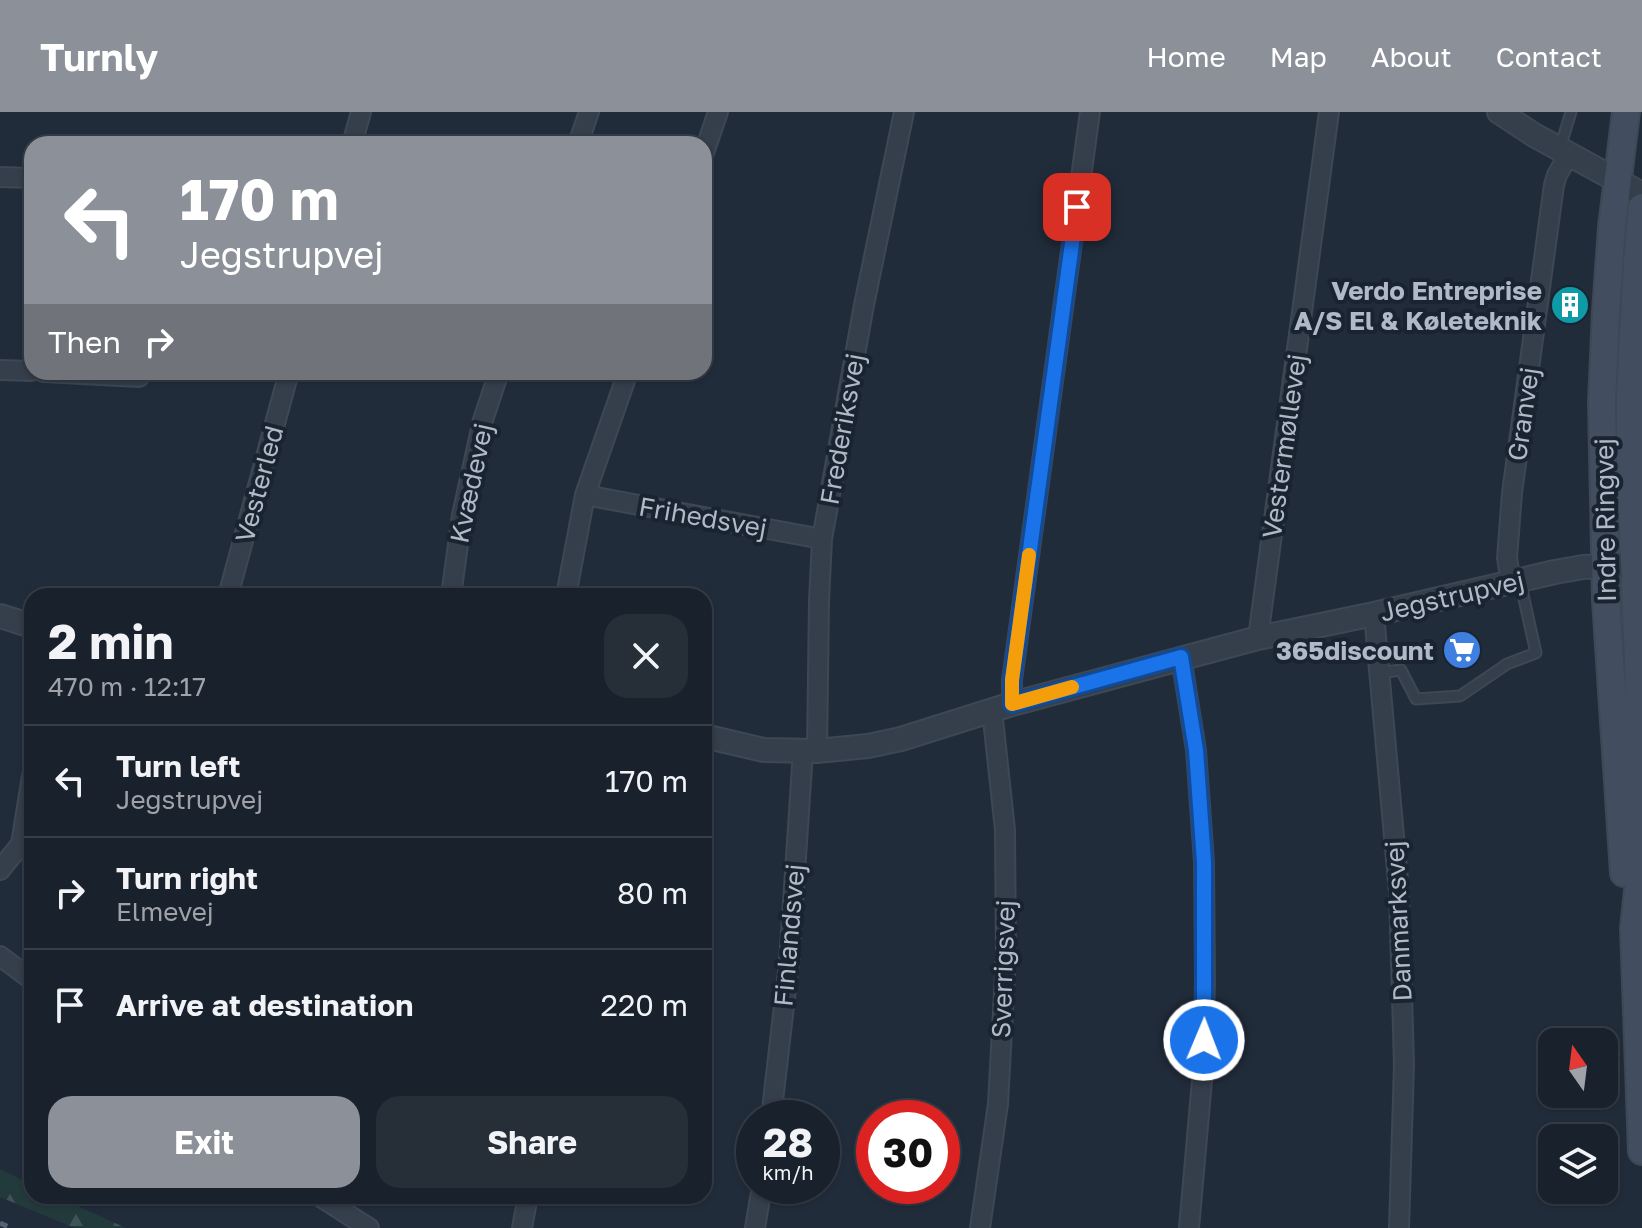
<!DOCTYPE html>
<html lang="en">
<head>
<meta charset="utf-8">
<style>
  :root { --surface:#19212c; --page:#262e38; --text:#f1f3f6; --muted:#9fa3a9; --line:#373e48; --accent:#8c9099 }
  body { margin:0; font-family:"Golos Text",sans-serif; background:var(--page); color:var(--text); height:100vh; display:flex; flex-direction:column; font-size:30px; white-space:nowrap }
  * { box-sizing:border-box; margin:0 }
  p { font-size:26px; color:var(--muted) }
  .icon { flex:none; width:44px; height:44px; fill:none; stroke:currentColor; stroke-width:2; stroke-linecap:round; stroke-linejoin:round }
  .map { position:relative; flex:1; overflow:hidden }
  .details { position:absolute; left:24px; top:476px; width:688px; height:616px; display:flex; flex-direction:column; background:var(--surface); border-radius:24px; box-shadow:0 2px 6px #0004,0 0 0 2px var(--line) }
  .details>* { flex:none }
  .guide { position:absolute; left:24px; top:24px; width:688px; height:244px; border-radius:24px; box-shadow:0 2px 6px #0004,0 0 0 2px var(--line); background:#8c9099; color:#fff; overflow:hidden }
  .needle { width:52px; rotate:346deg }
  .buttons { position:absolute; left:1538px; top:916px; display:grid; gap:16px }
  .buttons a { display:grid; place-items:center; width:80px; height:80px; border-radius:16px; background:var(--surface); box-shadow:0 2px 6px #0004,0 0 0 2px var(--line); font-size:40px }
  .speed { position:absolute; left:736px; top:988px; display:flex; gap:16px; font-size:40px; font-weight:700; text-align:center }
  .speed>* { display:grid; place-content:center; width:104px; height:104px; border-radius:50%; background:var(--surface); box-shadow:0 2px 6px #0004,0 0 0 2px var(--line); line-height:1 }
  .speed small { font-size:20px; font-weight:400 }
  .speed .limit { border:12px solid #d22; background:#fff; color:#111 }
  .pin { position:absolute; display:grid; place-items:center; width:68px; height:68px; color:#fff; margin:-34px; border-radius:16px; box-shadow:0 4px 12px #0006 }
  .me { position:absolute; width:88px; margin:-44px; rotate:1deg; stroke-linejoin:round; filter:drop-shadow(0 0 6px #0008) }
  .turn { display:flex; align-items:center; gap:28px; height:168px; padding:0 24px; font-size:36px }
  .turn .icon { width:104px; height:104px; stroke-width:2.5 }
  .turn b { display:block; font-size:56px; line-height:68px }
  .then { display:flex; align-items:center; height:76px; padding:0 24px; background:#0003; gap:16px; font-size:30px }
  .round { display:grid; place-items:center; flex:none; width:84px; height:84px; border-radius:24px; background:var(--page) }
  .summary { display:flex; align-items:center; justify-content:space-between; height:136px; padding:0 24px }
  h1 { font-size:48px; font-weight:700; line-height:60px }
  .button { display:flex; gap:16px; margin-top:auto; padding:16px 24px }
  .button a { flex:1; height:92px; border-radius:24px; background:var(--accent); color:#fff; font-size:32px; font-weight:700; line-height:92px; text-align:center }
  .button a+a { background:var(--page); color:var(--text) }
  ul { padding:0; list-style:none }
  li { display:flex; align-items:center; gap:24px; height:112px; padding:0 24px; border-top:2px solid var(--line) }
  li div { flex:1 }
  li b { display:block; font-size:30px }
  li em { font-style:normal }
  header { display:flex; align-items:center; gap:48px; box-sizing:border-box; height:112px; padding:0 40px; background:var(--accent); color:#fff }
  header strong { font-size:38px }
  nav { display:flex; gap:44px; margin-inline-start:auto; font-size:28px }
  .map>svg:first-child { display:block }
  .forest { fill:url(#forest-firs) }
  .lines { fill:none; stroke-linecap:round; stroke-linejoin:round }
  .service-casing { stroke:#3e4754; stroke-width:13 }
  .minor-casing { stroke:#3e4754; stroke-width:22 }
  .tertiary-casing { stroke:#3e4754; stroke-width:26 }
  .secondary-casing { stroke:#3e4754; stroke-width:30 }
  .service { stroke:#353e4b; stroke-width:9 }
  .minor { stroke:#353e4b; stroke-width:18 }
  .tertiary { stroke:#353e4b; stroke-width:22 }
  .secondary { stroke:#424d5f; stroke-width:26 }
  .rail { stroke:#566273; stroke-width:5; stroke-dasharray:8 8; stroke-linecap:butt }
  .route-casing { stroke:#114b97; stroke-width:20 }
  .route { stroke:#1a73e8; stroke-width:14 }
  .slow { stroke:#f59e0b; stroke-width:14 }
  .labels { text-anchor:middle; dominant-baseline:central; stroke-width:8; stroke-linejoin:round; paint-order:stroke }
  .poi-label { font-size:26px; font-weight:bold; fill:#b0b9c7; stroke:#1a2330; text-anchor:end }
  .street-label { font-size:26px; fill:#b0b9c7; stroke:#1a2330 }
</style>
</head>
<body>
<header>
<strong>Turnly</strong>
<nav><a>Home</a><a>Map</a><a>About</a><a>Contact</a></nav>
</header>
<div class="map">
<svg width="1642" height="1116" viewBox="0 0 1642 1116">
  <defs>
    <pattern id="forest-firs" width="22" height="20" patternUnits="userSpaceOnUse" patternTransform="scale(2)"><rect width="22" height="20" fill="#233a3c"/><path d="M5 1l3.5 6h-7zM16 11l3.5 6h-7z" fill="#405457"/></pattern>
  </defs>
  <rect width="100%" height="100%" fill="#212c3b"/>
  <path class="forest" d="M0,1057l32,16v11h24l70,32h-51l-75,-31z"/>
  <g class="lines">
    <g class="service-casing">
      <path id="service" d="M1560,36l11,-36
        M1379,561l22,-3 15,29 44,-3 47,-32 29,-11 -16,-72"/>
    </g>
    <g class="minor-casing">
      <path id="minor" d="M352,32l9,-32
        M578,32l11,-32
        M704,41l14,-41
        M0,65l32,1
        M0,258l32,1
        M43,260l96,5
        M585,383l237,44
        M1511,470l-4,-24 5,-65 42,-308 3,-10 12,-21
        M228,484l61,-224
        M451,484l11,-81 21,-95 16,-48
        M566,484l19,-101 43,-123
        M1374,502l25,278 5,173 -5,163
        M1258,526l71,-526
        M1181,545l15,93 8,112 1,119 -2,88 -14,159
        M1012,592v-24l78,-568
        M817,639l2,-150 3,-62 42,-234 40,-193
        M0,758l21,-26 11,-68
        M0,844l32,24
        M771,1006l18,-155 14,-212
        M319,1084l50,32
        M522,1116l6,-32
        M755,1116l7,-42
        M980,1116l18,-124 8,-148 -1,-126 -13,-120"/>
    </g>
    <g class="tertiary-casing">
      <path id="tertiary" d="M1499,0l35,23 108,59
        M0,504l32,10
        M704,624l60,14 53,1 51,-5 33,-7 111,-35 246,-66 116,-24 181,-42 28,-5 59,-2"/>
    </g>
    <g class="secondary-casing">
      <path id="secondary" d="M1642,95l-5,55 -7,130v70l8,197 2,213 -6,56 8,223
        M1624,761l-18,-273 -4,-198 4,-90 6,-85 14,-115"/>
    </g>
    <use href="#service" class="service"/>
    <use href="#minor" class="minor"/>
    <use href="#tertiary" class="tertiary"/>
    <use href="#secondary" class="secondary"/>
    <path class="rail" d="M0,1111l11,5"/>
  </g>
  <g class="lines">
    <g class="route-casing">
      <path id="route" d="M1077,95l-65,473v24l169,-47 15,93 8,112v178"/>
    </g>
    <use href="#route" class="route"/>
    <path class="slow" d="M1029,443l-17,125v24l60,-17"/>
  </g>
  <defs>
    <g id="building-disc" transform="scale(2)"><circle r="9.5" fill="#0f9aa8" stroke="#1a2330"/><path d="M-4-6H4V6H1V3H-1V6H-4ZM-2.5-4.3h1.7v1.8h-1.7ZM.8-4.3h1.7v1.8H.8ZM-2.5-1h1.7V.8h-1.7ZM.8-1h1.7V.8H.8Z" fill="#fff"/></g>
    <g id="supermarket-disc" transform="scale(2)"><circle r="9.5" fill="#3f7fe0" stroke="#1a2330"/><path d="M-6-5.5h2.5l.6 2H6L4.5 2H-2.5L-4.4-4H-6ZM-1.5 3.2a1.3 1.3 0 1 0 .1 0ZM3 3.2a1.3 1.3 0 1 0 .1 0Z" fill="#fff"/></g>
  </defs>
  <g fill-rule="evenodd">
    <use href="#building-disc" x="1570" y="193"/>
    <use href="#supermarket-disc" x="1462" y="538"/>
  </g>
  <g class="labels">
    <g class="poi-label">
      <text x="1542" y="178">Verdo Entreprise<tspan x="1542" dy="30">A/S El &amp; Køleteknik</tspan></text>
      <text x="1434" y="538">365discount</text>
    </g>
    <g class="street-label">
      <text transform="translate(1523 302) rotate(-82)">Granvej</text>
      <text transform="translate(842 317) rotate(-80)">Frederiksvej</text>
      <text transform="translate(1284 334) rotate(-82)">Vestermøllevej</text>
      <text transform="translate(471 371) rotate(-78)">Kvædevej</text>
      <text transform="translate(259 372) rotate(-75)">Vesterled</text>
      <text transform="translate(703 405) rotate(10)">Frihedsvej</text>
      <text transform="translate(1605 408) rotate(-91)">Indre Ringvej</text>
      <text transform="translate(1452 484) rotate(-13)">Jegstrupvej</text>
      <text transform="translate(1398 809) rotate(-93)">Danmarksvej</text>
      <text transform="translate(789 823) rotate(-85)">Finlandsvej</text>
      <text transform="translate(1003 857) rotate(-88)">Sverrigsvej</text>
    </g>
  </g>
</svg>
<div class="buttons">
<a><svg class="needle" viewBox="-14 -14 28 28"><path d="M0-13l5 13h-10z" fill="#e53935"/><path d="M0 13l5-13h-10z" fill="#9fa3a9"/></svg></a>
<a><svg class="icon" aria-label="layers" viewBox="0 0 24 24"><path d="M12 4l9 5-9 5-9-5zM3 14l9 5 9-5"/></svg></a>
</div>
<div class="speed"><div>28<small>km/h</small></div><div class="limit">30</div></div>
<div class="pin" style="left:1077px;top:95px;background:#d93025"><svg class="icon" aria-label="arrive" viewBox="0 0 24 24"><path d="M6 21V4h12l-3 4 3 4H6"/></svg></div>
<svg class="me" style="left:1204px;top:928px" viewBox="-20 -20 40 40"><circle r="17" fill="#1a73e8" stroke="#fff" stroke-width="3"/><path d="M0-11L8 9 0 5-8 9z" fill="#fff"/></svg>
<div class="guide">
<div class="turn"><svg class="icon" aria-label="left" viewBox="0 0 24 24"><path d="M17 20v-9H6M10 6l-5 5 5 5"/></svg><div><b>170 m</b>Jegstrupvej</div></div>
<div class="then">Then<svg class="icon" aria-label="right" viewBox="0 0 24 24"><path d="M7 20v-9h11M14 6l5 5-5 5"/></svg></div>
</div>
<section class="details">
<div class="summary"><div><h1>2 min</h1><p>470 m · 12:17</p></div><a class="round"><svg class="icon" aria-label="close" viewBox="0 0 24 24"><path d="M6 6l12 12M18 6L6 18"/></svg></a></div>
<ul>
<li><svg class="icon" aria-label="left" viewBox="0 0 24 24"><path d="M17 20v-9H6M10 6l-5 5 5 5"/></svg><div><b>Turn left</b><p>Jegstrupvej</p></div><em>170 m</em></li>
<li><svg class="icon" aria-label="right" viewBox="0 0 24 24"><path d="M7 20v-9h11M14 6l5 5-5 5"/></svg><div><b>Turn right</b><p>Elmevej</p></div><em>80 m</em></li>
<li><svg class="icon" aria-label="arrive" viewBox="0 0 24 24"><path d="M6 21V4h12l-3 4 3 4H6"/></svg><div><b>Arrive at destination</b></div><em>220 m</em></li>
</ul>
<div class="button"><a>Exit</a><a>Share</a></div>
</section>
</div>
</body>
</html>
